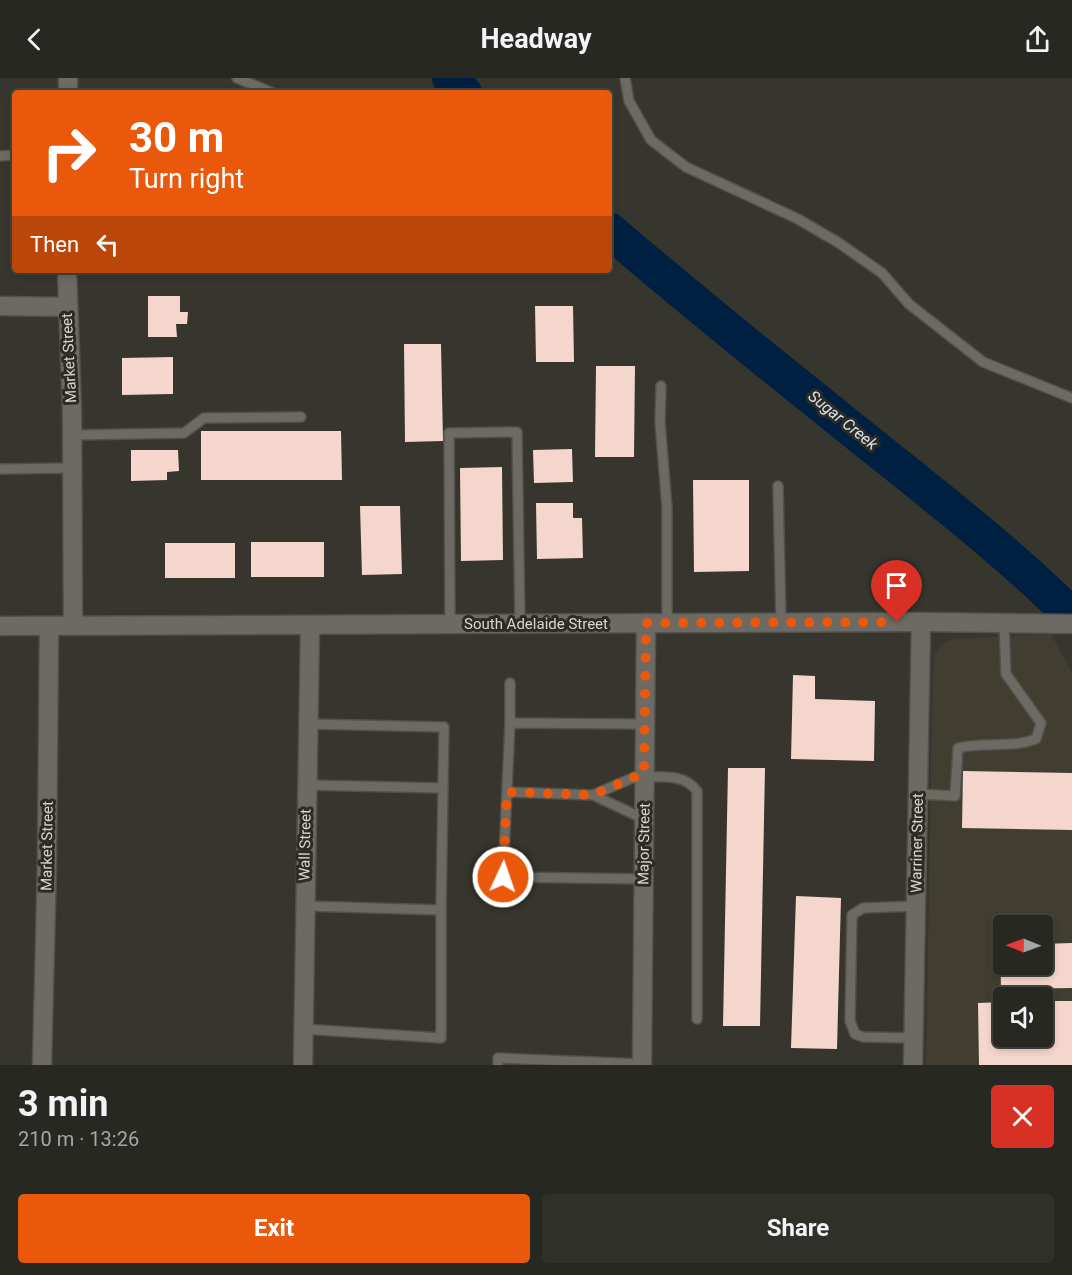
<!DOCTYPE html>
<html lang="en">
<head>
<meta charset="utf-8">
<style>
  :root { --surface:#282822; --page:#30302a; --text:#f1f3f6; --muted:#a5a6a5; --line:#444440; --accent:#ea580c }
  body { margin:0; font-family:Roboto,sans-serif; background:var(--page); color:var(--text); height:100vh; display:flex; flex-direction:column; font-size:22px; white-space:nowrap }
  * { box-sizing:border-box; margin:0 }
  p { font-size:20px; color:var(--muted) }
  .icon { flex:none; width:33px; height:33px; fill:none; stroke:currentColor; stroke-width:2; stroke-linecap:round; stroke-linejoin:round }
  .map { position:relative; height:987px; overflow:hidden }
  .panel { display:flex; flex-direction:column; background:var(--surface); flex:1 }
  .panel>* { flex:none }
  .banner { position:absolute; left:12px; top:12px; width:600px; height:183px; border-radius:6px; box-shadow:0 3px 9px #0003,0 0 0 2px var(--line); background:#ea580c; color:#fff; overflow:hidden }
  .needle { width:39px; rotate:271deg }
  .fabs { position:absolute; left:993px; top:837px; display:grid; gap:12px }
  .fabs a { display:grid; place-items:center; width:60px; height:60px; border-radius:6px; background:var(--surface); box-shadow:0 3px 9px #0003,0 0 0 2px var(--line); font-size:30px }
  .pin { position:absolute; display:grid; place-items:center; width:51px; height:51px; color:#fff; margin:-62px -26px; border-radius:50% 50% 50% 0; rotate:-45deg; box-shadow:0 0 6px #0007 }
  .pin .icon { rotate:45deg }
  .me { position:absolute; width:66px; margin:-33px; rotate:3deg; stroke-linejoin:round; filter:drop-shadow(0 0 4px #0008) }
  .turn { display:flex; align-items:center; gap:21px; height:126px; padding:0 18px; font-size:27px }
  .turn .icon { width:78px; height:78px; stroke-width:2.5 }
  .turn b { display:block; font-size:42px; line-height:51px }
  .then { display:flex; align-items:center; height:57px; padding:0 18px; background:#0003; gap:12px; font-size:22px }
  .round { display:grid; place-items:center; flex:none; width:63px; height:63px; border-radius:6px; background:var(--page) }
  .headline { display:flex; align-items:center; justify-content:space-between; height:102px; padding:0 18px }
  h1 { font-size:36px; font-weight:700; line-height:45px }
  .primary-button { display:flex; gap:12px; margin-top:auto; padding:12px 18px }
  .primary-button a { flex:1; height:69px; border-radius:6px; background:var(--accent); color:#fff; font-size:24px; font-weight:700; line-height:69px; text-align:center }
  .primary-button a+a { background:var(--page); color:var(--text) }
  header { display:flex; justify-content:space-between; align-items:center; height:78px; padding:0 18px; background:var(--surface); font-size:27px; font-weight:700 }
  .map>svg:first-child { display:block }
  .built { fill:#413e31; fill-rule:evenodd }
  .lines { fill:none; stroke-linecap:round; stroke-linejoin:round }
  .river { stroke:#002041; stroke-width:36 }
  .building { fill:#f5d6cc }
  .lane-casing { stroke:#52504b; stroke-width:12 }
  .street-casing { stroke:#52504b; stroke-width:21 }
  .secondary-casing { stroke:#52504b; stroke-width:21 }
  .lane { stroke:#6c6a63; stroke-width:9 }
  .street { stroke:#6c6a63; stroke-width:18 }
  .secondary { stroke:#6c6a63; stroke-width:18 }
  .route { stroke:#ea580c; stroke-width:10; stroke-dasharray:0 18 }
  .labels { text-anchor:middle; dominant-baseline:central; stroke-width:6; stroke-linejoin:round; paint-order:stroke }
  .street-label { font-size:15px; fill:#d7d6d2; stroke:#2c2b24 }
  .water-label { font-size:16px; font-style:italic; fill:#d5e1f0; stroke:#2c2b24 }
</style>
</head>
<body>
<header><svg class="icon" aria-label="back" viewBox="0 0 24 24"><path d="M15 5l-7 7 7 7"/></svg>Headway<svg class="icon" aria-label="share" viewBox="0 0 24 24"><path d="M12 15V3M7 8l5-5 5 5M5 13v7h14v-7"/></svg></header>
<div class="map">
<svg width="1072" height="987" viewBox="0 0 1072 987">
  <rect width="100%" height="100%" fill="#36352e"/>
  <path class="built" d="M1051,556l21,39v392h-146l7,-407 6,-11 12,-8zM1004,848h38v38h-38zM1004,920h38v38h-38z"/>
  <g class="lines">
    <path class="river" d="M450,0l14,15
      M609,152c88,76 179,148 270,221 66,53 133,105 193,165"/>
  </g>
  <path class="building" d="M148,218h32v16h8l-1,12h-11l1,13h-29z
    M535,228h38l1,56h-38z
    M404,266h37l2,97 -38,1z
    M173,279v37l-51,1v-37z
    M596,288h39l-1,91h-39z
    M201,353h140l1,49h-141z
    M572,371l1,33 -39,1 -1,-33z
    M131,372h47l1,21 -12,1v8l-36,1z
    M502,389l1,93 -42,1 -1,-93z
    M693,402h56v91l-55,1z
    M536,425h37v15h9l1,40 -46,1z
    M360,428h40l2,68 -40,1z
    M251,464h73v35h-73z
    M165,465h70v35h-70z
    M793,597l22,1v23l60,2 -1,60 -83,-2z
    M728,690h37l-5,258h-37z
    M963,693l109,2v57l-110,-2z
    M796,818l45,2 -4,151 -46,-1z
    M1072,865v45l-71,1 -1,-45h4v20h38v-20z
    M1042,923h30v64h-93l-1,-62 26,-1v34h38z"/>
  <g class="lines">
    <g class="lane-casing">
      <path id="lane" d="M237,0l36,15
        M625,0l4,23 22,39 35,27 112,52 41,24 43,30 27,31 74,58 89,36
        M0,78l15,-1
        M661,308l-1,36 7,86v115
        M72,357l112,-2 20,-15 97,-1
        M0,391l72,-1
        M778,408l3,136
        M450,546l-1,-191 68,-1 3,192
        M510,645v-40
        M308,646l136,3 -1,61
        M645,699c19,0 40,-3 52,14v228
        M507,714l86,3 51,24
        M918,716l37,2 3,-48c26,-7 52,1 78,-9l5,-16 -35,-49 -2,-50
        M593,717l51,-22
        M643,801l-140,-2 7,-154 135,1
        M305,828l136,4 2,-122 -137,-3
        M304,951l137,9v-128
        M914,960l-51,-1 -8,-3 -5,-13 2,-106 11,-7 53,-2
        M498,987v-7l144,6"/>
    </g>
    <g class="street-casing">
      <path id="street" d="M68,0v15
        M67,192l5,141 1,214
        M0,228l67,1
        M42,987l5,-203 2,-236
        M303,987l7,-440
        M642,987l4,-442
        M913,987l8,-443"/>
    </g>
    <g class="secondary-casing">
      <path id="secondary" d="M0,548l921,-4 151,2"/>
    </g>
    <use href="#lane" class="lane"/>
    <use href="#street" class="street"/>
    <use href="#secondary" class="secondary"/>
  </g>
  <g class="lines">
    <path class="route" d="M503,799l4,-85 86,3 51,-22 2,-150 251,-1"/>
  </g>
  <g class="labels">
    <g class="street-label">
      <text transform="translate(69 280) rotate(-93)">Market Street</text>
      <text x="536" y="546">South Adelaide Street</text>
      <text transform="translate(917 765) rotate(-89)">Warriner Street</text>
      <text transform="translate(644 766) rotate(-89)">Major Street</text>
      <text transform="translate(305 767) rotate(-89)">Wall Street</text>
      <text transform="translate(47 768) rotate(-89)">Market Street</text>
    </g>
    <g class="water-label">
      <text transform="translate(843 342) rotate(39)">Sugar Creek</text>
    </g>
  </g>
</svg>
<div class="fabs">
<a><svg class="needle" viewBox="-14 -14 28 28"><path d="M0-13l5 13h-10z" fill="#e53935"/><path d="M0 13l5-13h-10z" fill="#a5a6a5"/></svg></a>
<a><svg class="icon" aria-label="sound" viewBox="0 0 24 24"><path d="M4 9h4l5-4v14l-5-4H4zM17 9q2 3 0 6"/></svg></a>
</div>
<div class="pin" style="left:897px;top:544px;background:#d93025"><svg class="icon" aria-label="arrive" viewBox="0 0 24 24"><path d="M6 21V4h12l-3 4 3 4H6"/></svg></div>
<svg class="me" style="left:503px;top:799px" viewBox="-20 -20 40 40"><circle r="17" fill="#ea580c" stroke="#fff" stroke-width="3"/><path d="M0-11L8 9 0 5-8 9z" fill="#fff"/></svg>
<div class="banner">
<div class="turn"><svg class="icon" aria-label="right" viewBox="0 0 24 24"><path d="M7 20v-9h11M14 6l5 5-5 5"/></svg><div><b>30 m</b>Turn right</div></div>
<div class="then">Then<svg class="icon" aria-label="left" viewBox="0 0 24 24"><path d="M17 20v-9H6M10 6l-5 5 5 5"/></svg></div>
</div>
</div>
<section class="panel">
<div class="headline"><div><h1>3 min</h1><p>210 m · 13:26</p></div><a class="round" style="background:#d93025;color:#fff"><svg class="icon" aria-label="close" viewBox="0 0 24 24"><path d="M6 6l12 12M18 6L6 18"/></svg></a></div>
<div class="primary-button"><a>Exit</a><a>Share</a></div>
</section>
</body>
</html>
